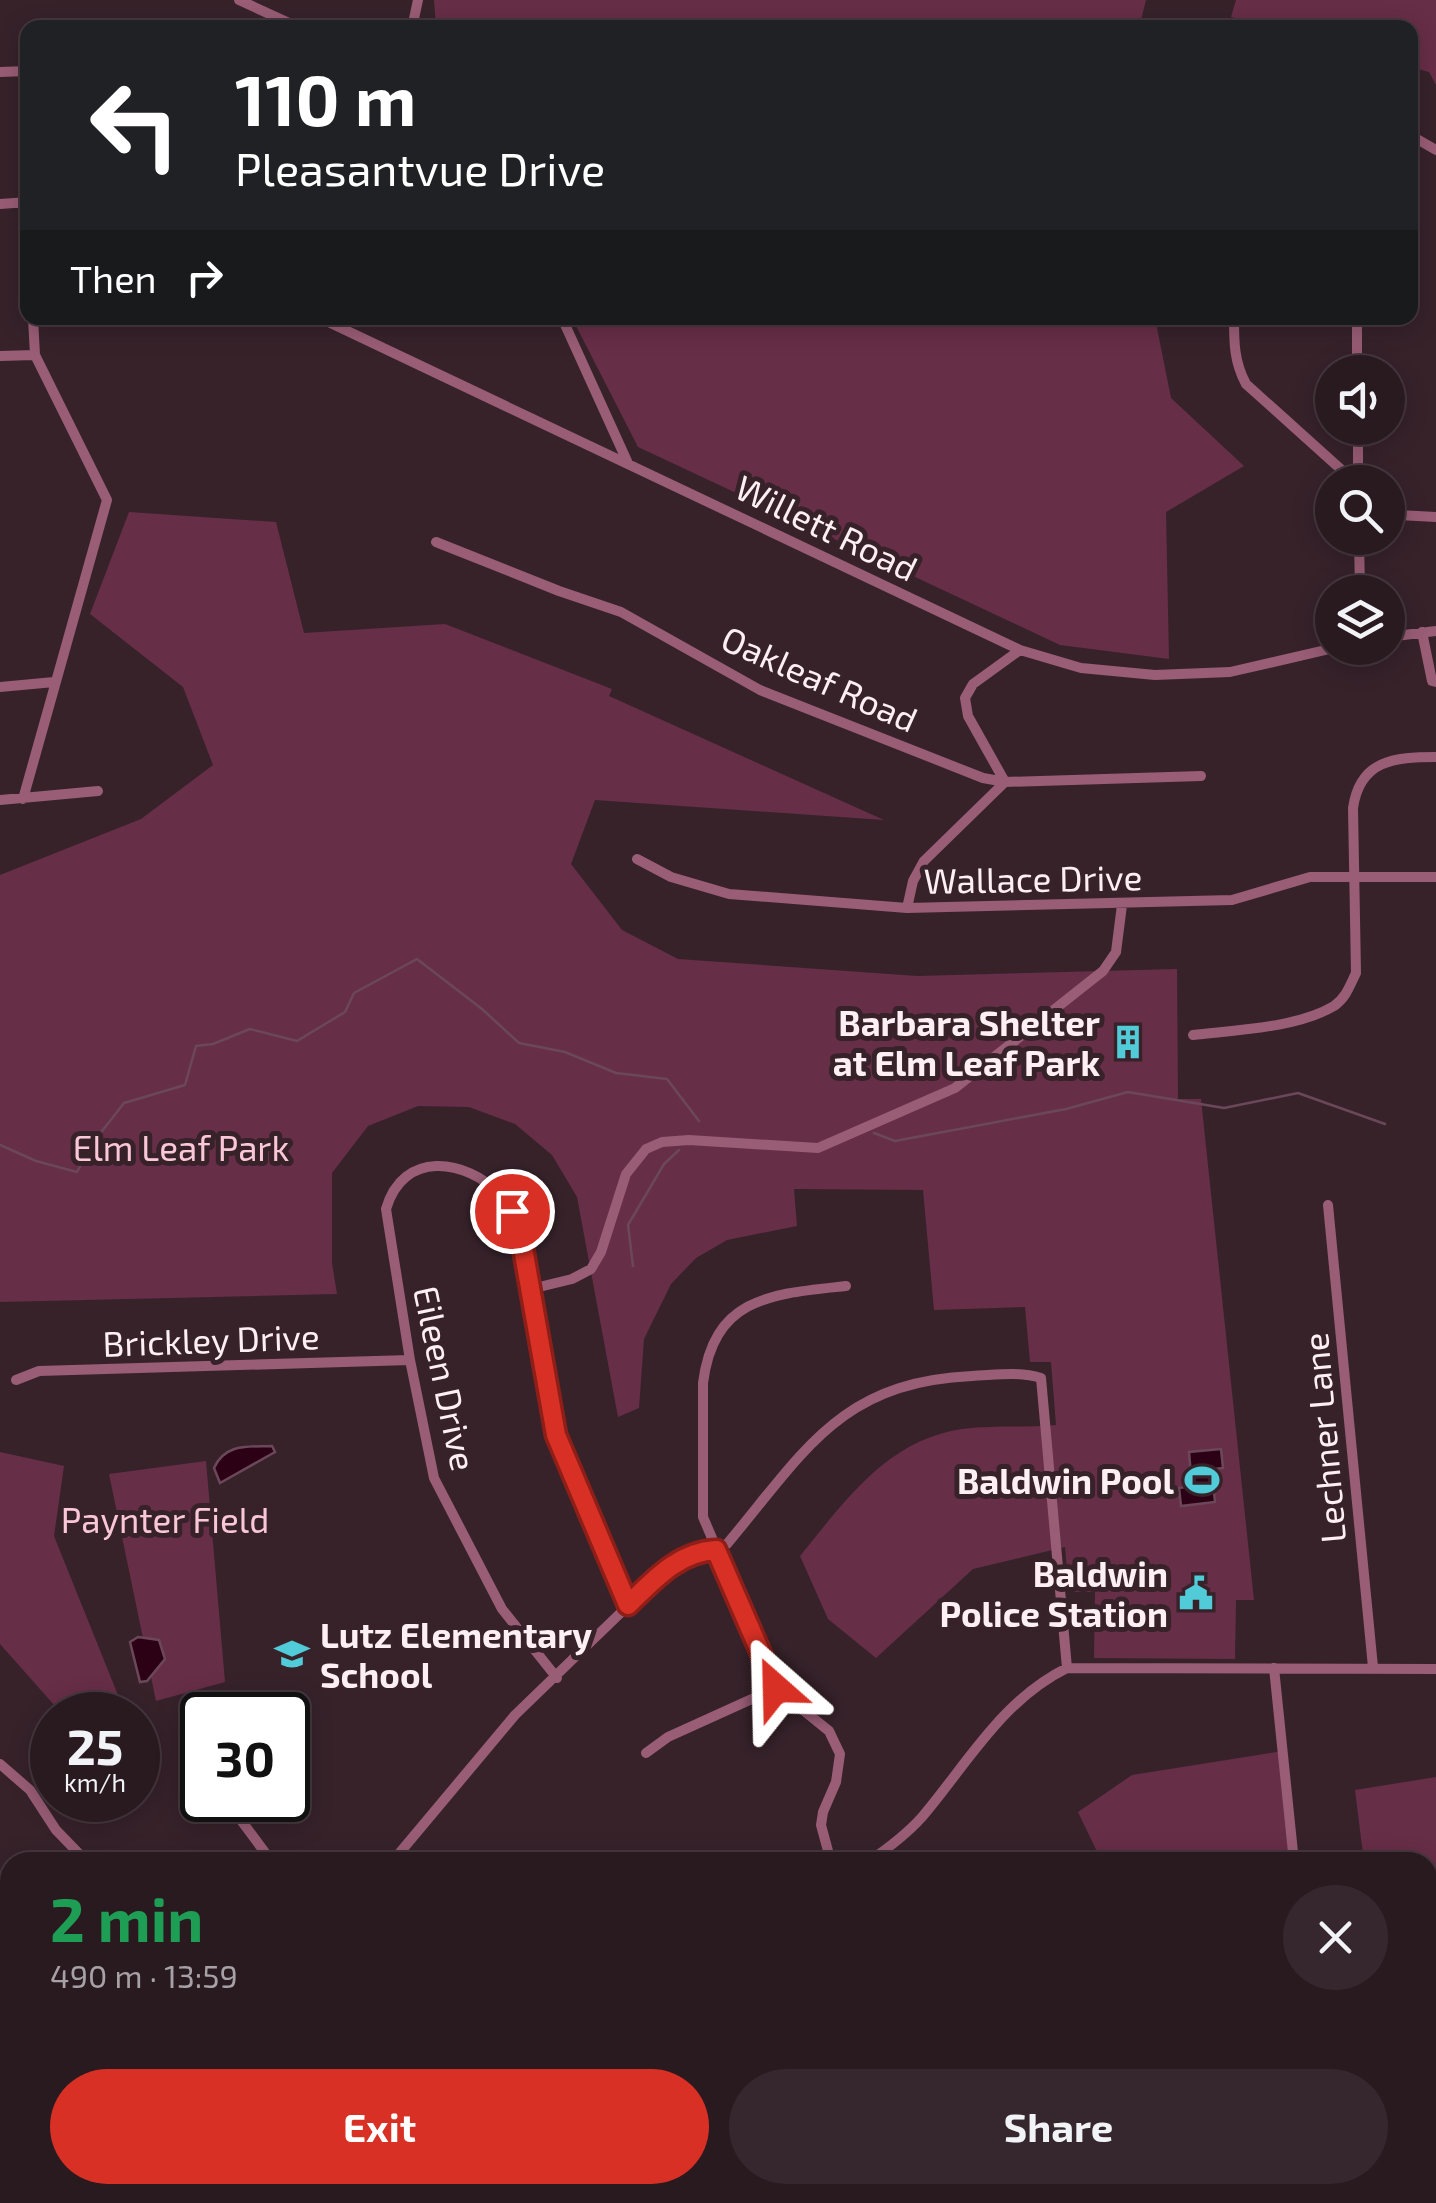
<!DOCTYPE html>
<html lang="en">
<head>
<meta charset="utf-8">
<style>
  :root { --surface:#291a20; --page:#35272d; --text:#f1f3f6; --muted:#a5a1a5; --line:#45383e; --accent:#d93025 }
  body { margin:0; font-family:"Exo 2",sans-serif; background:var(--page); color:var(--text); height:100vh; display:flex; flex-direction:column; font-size:38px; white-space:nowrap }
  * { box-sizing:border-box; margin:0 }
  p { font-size:32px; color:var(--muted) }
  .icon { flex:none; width:55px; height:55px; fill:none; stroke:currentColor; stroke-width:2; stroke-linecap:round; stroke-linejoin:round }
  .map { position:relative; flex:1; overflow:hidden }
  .sheet { position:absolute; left:0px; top:1852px; width:1438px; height:352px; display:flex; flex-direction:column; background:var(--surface); border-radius:30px 30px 0 0; box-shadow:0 5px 25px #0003,0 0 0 2px var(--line) }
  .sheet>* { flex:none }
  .guide { position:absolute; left:20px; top:20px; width:1398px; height:305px; border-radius:20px; box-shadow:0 5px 25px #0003,0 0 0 2px var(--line); background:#202124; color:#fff; overflow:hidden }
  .tools { position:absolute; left:1315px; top:355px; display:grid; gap:20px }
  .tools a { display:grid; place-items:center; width:90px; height:90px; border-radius:50%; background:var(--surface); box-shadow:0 5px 25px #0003,0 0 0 2px var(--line); font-size:50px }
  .speed { position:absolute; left:30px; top:1692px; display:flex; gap:20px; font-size:50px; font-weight:700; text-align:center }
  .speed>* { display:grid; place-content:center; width:130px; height:130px; border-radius:50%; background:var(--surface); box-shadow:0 5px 25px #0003,0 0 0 2px var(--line); line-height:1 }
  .speed small { font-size:25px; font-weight:400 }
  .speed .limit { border:5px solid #111; border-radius:15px; background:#fff; color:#111 }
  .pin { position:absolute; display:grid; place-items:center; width:85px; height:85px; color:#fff; margin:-42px; border:5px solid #fff; border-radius:50%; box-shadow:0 2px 10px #0007 }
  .me { position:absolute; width:110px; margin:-55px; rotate:335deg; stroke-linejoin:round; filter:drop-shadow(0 0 8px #0008) }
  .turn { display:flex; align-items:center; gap:35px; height:210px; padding:0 50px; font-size:45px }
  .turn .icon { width:130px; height:130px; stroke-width:2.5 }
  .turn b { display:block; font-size:70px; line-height:85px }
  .then { display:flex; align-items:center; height:95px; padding:0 50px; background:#0003; gap:20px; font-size:38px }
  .round { display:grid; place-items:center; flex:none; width:105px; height:105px; border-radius:52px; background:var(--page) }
  .head { display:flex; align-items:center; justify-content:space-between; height:170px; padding:0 50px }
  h1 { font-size:60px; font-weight:700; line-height:75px; color:#1e9e55 }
  .action { display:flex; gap:20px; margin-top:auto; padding:20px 50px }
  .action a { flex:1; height:115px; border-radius:60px; background:var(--accent); color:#fff; font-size:40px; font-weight:700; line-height:115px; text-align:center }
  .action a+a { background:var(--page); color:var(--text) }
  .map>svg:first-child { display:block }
  .green { fill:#672e47 }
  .water { fill:#2c0116; stroke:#6b4859; stroke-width:2.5 }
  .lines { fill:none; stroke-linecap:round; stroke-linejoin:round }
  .stream { stroke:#6b4859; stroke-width:2.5 }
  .minor { stroke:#995d75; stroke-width:10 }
  .route-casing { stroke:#8d1f18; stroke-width:25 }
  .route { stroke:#d93025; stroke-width:18 }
  .labels { text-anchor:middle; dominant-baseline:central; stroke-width:10; stroke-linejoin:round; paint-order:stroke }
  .street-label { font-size:35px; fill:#feeff4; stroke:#37222a }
  .poi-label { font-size:35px; font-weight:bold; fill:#feeff4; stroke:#37222a; text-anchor:end }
  .park-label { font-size:35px; fill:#fac7d9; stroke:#37222a }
</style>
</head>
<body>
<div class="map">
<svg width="1436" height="2203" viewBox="0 0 1436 2203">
  <rect width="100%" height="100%" fill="#37222a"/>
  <path class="green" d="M434,0h712l-7,28h-703z
    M1236,0h200v85l-7,-13 -19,-5v-39l-142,-1 -37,-10z
    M572,318h583l16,80 73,68 -78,46 3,147 -109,-14 -422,-198z
    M129,512l147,10 28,111 141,-9 167,65 -3,7 275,124 -289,-20 -24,64 51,66 56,29 239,17 260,-7 1,130h23l53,501h-18l-1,59 -141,-1 1,-66h-26l-4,-45 -92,22 -97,89 -48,-39 -28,-63c45,-55 87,-116 162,-127 31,-4 63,-1 94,-4l-5,-63h-21l-5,-55 -91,3 -11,-120 -129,-1 3,37 -70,14 -31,18 -25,26 -27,55 -5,69 -21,9 -41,-220 -25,-42 -37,-31 -46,-17 -51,-1 -50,20 -36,47v90l5,31 -337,8v-427l141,-56 72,-54 -30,-78 -93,-73z
    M0,1452l64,14 -10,70 72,179h-63l-63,-71z
    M206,1461l19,221 -69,19 -47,-227z
    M1283,1751l10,111h-191l-24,-50 54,-37z
    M1436,1777v426h-87l53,-8h26v-333h-64l-9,-72z
    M1092,2195h148l4,5 17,3h-164z"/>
  <path class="water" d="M272,1446l3,6 -55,31 -6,-15c11,-25 34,-21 58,-22z
    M1221,1449l2,19 -17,2 6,2 3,30 -34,4 -2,-18 13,-2 -3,-34z
    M138,1637l21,3 6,19 -18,22 -7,1 -10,-40z"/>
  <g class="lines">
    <path class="stream" d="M874,1133l21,8 171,-32 62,-17 96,16 74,-15 87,31
      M0,1145l36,16 41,11 18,-32 29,-37 61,-18 11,-39 17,-2 37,-15 47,12 48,-29 9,-19 63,-34 65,50 37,34 46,9 51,21 51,6 32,42
      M633,1266l-5,-41 36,-61 15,-14"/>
    <path class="minor" d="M239,0l61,28
      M412,28l6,-28
      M0,72l28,-1
      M1410,135l26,15
      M25,202l3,36
      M0,204l28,-2
      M320,318l700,332 61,18 74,7 75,-3 104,-24
      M562,318l65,143
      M1234,318c0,24 0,44 12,66l109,98
      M1357,318v54
      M0,356l35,-1
      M1358,428v54
      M1388,509l10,6 38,2
      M1359,538l1,54
      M436,542l123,49 62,21 139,78 223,88 22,4 196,-6
      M1422,632l10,49 4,1
      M1388,637l48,-6
      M0,687l54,-5
      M23,799l84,-299 -72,-145 -2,-37
      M0,800l98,-9
      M637,859l34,18 58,17 178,14 325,-8 78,-23h126
      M907,908l6,-27 11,-20 81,-79 -37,-66 -3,-18 8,-14 47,-34
      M1193,1035c42,-5 104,-7 141,-29 12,-8 16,-21 22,-33l-3,-165c7,-48 41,-51 83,-51
      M1328,1205l45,462
      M531,1289l41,-10 19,-10 10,-17 25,-78 20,-25 16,-7 27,-2 129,8 137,-60 148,-117 13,-19 6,-47
      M16,1380l23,-9 371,-11
      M1274,1668l20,194
      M557,1678l-55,-69 -68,-131 -24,-118 -24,-151c17,-59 79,-51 115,-14 10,10 14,24 19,36l36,204 73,170
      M646,1753l22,-16 108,-49
      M196,1757l6,9
      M0,1764l30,26 26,40 31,32
      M226,1800l46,62
      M392,1862l123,-147 151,-146 32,-18h18l11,-7c78,-93 113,-162 245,-168 24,-1 46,-5 69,2l26,290
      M831,1862l-10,-37 2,-13 13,-30 4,-28 -11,-23 -53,-43 -73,-171v-134c11,-87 70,-89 143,-97
      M868,1862c19,-13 38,-27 54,-45 45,-53 80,-117 145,-149l369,1
      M0,2068l10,-25
      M420,2195c28,8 53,6 82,0
      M533,2195l5,8
      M1008,2195l5,8
      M65,2203l7,-8
      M508,2203l6,-8"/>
  </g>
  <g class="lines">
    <g class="route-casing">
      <path id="route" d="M512,1211l8,20 36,204 72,170c26,-25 50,-53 88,-55l60,138"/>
    </g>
    <use href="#route" class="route"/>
  </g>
  <defs>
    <g id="building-bare" transform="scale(2.7)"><path d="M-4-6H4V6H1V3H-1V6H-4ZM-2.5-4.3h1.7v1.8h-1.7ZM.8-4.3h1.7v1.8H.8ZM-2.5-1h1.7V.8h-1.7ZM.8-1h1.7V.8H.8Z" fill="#52cbd8" stroke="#37222a" stroke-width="2.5" paint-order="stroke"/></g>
    <g id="stadium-bare" transform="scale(2.7)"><path d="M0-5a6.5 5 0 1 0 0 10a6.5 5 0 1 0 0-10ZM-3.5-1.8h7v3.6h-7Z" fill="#52cbd8" stroke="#37222a" stroke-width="2.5" paint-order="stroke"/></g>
    <g id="civic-bare" transform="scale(2.7)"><path d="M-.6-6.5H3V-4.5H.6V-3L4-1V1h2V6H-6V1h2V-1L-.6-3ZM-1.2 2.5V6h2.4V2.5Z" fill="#52cbd8" stroke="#37222a" stroke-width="2.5" paint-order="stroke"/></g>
    <g id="school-bare" transform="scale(2.7)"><path d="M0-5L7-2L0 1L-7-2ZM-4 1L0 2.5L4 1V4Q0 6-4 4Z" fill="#52cbd8" stroke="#37222a" stroke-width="2.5" paint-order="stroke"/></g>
  </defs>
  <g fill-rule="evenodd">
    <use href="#building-bare" x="1128" y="1042"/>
    <use href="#stadium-bare" x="1202" y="1480"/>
    <use href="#civic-bare" x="1196" y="1593"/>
    <use href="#school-bare" x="292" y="1654"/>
  </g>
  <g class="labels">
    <g class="street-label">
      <text transform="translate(827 527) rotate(26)">Willett Road</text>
      <text transform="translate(820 678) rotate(24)">Oakleaf Road</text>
      <text transform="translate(1033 878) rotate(-1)">Wallace Drive</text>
      <text transform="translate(211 1339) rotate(-2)">Brickley Drive</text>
      <text transform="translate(446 1378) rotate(78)">Eileen Drive</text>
      <text transform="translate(1323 1438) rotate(-95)">Lechner Lane</text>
    </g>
    <g class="poi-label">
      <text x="1100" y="1022">Barbara Shelter<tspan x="1100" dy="40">at Elm Leaf Park</tspan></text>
      <text x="1174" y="1480">Baldwin Pool</text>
      <text x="1168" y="1573">Baldwin<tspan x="1168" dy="40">Police Station</tspan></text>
      <text x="320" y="1634" text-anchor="start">Lutz Elementary<tspan x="320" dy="40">School</tspan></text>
    </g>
    <g class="park-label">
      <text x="181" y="1147">Elm Leaf Park</text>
      <text x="165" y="1519">Paynter Field</text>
    </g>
  </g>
</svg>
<div class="tools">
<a><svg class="icon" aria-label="sound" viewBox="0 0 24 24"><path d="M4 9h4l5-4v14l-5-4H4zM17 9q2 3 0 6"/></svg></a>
<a><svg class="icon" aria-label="search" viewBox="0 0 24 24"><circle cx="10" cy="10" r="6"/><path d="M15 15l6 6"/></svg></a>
<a><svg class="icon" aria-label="layers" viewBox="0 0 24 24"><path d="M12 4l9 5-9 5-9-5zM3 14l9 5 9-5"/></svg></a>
</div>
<div class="speed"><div>25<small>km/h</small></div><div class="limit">30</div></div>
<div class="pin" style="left:512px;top:1211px;background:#d93025"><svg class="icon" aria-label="arrive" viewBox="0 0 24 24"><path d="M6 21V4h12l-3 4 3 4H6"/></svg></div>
<svg class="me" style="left:776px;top:1688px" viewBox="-20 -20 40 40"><path d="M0-17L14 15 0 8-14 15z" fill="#d93025" stroke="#fff" stroke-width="4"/></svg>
<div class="guide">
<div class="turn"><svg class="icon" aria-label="left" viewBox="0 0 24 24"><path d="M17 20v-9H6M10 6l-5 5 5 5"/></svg><div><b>110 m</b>Pleasantvue Drive</div></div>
<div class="then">Then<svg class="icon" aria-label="right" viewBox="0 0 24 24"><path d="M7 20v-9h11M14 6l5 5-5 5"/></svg></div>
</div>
<section class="sheet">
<div class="head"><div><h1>2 min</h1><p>490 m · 13:59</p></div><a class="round"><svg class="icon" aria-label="close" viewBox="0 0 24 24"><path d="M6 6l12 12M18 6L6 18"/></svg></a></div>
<div class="action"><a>Exit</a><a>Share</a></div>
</section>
</div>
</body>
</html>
